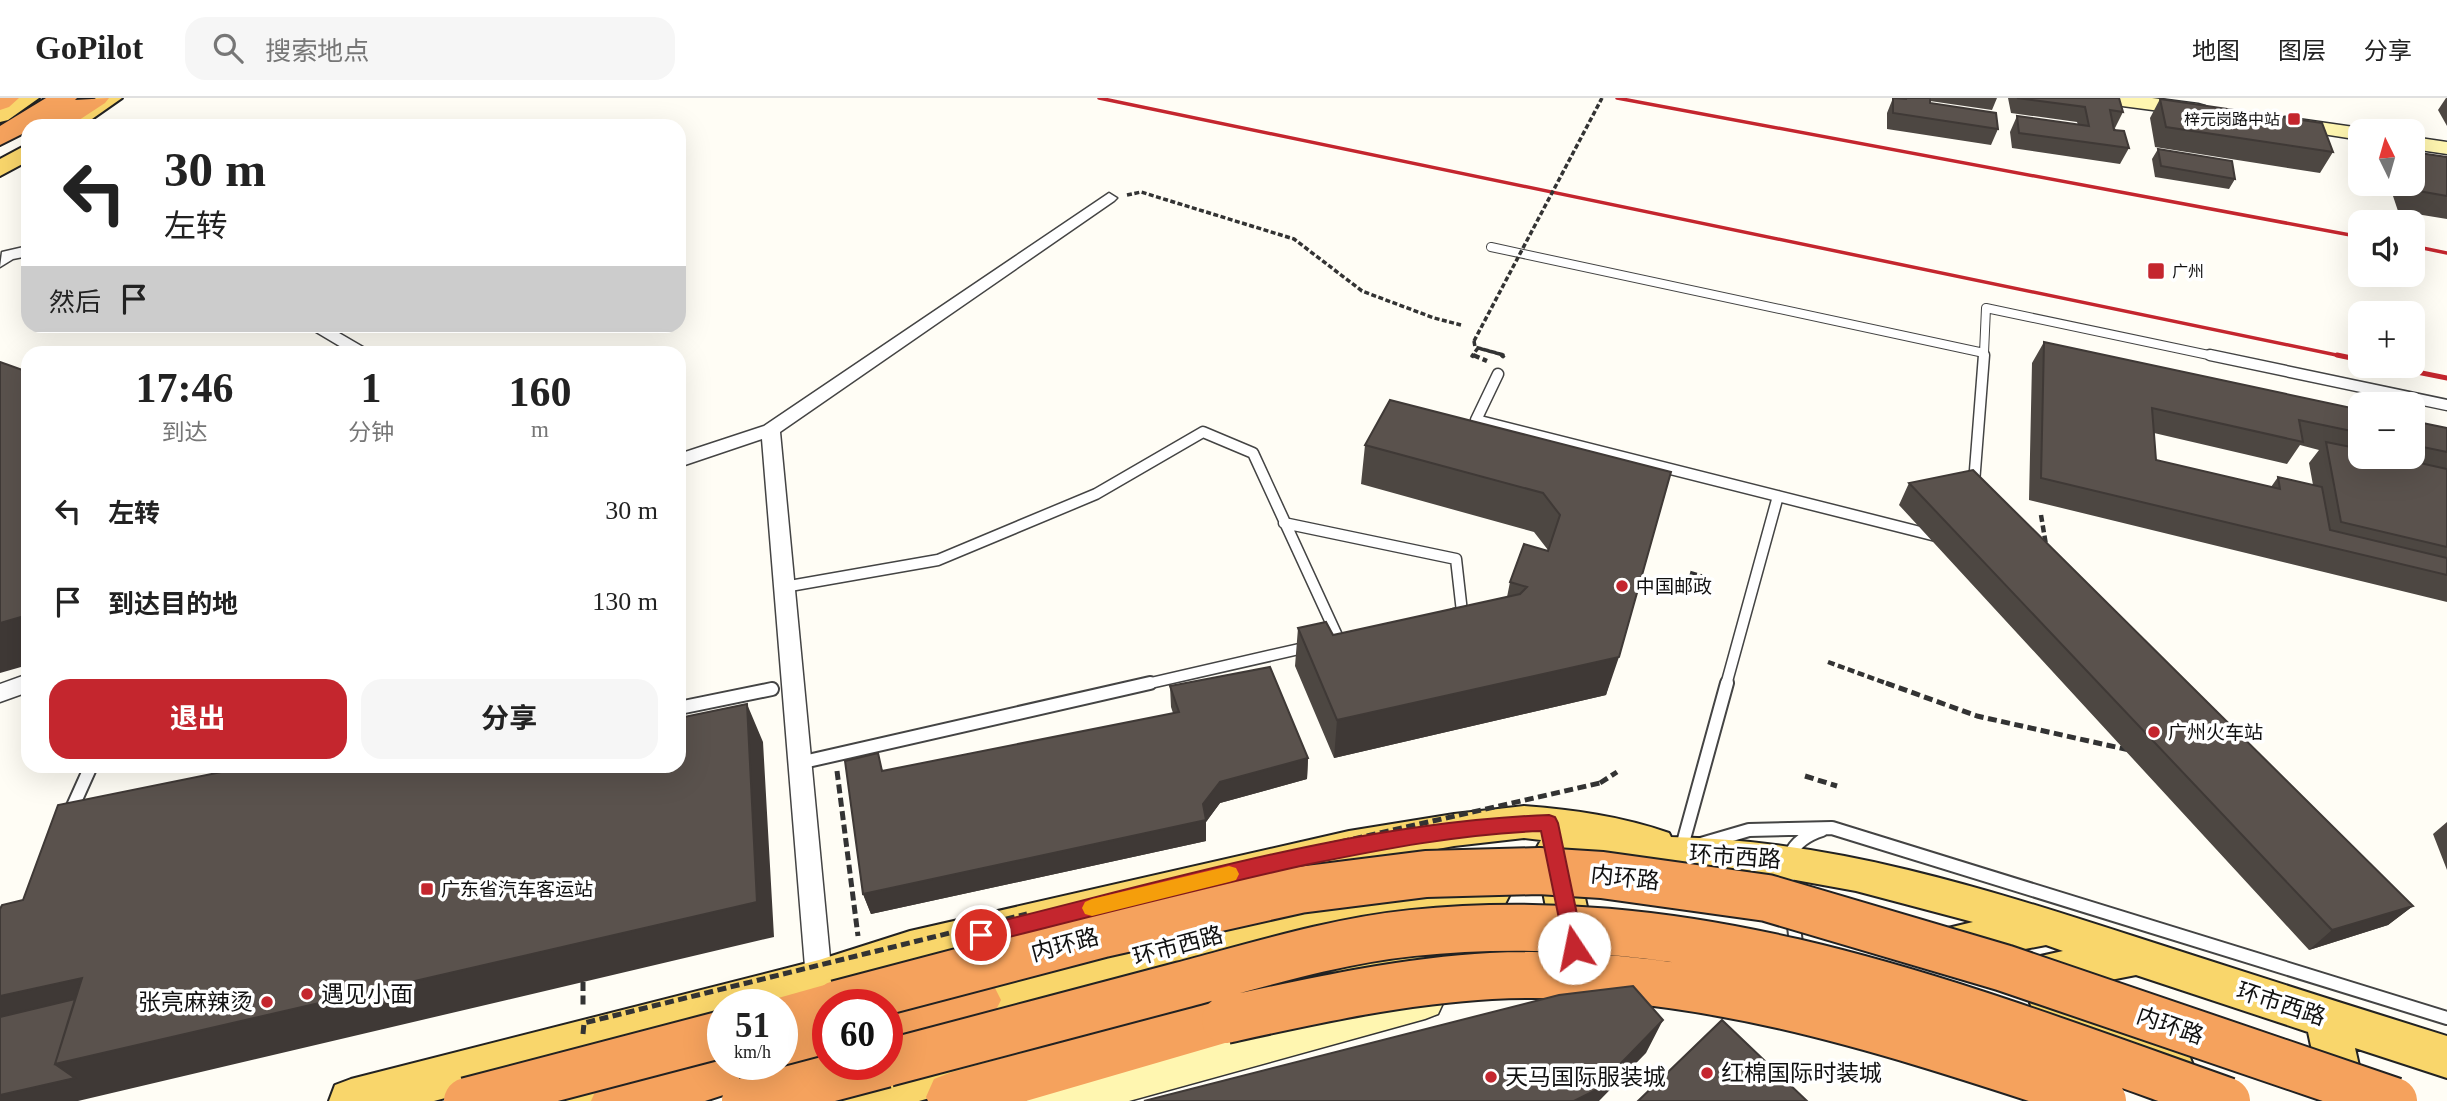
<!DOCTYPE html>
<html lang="zh">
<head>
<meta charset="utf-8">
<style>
  :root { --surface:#fff; --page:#f6f6f6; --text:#222; --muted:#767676; --line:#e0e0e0; --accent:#c4262e }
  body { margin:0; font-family:"Times New Roman","Noto Sans SC",serif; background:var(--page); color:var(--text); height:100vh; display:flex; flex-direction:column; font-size:26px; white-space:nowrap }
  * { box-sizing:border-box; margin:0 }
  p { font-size:23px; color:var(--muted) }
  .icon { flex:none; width:38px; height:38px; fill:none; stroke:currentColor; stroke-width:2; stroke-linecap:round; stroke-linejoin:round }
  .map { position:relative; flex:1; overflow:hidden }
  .sheet { position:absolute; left:21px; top:248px; width:665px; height:427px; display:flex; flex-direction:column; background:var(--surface); border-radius:21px; box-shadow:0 7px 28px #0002 }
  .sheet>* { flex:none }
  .banner { position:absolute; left:21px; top:21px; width:665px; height:214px; border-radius:21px; box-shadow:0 7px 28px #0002; background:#fff; color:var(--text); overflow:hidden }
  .needle { width:46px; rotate:355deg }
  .fabs { position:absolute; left:2348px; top:21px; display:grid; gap:14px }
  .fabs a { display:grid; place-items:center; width:77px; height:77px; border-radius:14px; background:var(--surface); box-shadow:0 7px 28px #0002; font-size:35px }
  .speed { position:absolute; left:707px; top:891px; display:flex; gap:14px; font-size:35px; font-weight:700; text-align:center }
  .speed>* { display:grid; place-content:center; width:91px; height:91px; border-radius:50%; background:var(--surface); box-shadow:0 7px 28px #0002; line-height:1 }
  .speed small { font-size:18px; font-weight:400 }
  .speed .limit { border:10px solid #d22; background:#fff; color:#111 }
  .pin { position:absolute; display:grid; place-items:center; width:60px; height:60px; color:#fff; margin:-30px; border:4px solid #fff; border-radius:50%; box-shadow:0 2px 7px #0007 }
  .me { position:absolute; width:77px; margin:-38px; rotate:349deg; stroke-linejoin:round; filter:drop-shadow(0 0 5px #0008) }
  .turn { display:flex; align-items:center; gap:24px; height:147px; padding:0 28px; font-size:32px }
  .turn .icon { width:91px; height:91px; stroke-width:2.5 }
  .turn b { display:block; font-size:49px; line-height:60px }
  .then { display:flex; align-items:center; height:66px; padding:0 28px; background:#0003; gap:14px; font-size:26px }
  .eta { display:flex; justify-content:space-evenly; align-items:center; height:119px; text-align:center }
  .eta b { font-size:42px; font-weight:700; line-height:49px }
  .cta { display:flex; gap:14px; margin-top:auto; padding:14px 28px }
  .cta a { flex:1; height:80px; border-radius:21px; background:var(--accent); color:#fff; font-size:28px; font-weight:700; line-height:80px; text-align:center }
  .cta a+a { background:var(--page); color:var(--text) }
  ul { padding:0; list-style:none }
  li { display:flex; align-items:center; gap:21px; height:91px; padding:0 28px }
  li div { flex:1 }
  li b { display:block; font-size:26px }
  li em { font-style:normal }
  header { display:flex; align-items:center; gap:42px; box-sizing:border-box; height:98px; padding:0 35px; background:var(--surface); border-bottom:2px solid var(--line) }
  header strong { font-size:33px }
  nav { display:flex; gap:38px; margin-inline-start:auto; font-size:24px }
  .search { width:490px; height:63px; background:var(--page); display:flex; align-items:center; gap:18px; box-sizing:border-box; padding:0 24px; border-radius:21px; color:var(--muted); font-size:26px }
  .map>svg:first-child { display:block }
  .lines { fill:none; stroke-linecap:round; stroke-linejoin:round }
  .lane-far2-casing { stroke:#444; stroke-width:10 }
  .lane-far1-casing { stroke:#444; stroke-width:13 }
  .lane-casing { stroke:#444; stroke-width:16 }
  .street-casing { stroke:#444; stroke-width:3 }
  .secondary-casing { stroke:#333; stroke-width:3 }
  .primary-casing { stroke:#222; stroke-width:4 }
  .highway-casing { stroke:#222; stroke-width:4 }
  .path-far2 { stroke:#333; stroke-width:3.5; stroke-dasharray:5 2.5; stroke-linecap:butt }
  .path-far1 { stroke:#333; stroke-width:4.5; stroke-dasharray:7 3.5; stroke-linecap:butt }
  .path { stroke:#333; stroke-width:5; stroke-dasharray:9 4.5; stroke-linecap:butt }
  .lane-far2 { stroke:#fff; stroke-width:8 }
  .lane-far1 { stroke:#fff; stroke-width:10 }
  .lane { stroke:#fff; stroke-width:12 }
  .street { fill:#fff; fill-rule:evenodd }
  .secondary { fill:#fff6b0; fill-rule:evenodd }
  .primary { fill:#f9d66b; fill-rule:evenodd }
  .highway { fill:#f5a25d; fill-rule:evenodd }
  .rail-far1 { stroke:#c4262e; stroke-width:3.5 }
  .rail { stroke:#c4262e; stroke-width:5 }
  .highway-bridge-casing { stroke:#222; stroke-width:50; stroke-linecap:butt }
  .path-bridge-far1 { stroke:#333; stroke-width:3.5; stroke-dasharray:5 2.5; stroke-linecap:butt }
  .path-bridge { stroke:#333; stroke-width:5; stroke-dasharray:9 4.5; stroke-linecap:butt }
  .highway-bridge { stroke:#f5a25d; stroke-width:46 }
  .wall { fill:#4d4742; fill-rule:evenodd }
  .shaded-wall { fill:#3f3936 }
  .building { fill:#5a524d; stroke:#3f3936; stroke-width:2 }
  .route { fill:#c4262e; stroke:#7f191e; stroke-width:2 }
  .slow { fill:#f59e0b }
  .poi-dot { fill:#c4262e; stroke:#fff; stroke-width:2.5 }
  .labels { text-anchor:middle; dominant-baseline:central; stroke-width:7; stroke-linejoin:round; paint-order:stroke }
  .far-poi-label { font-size:16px; fill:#111; stroke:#fff; text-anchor:end }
  .poi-label { font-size:19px; fill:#111; stroke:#fff; text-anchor:start }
  .near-street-label { font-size:23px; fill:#111; stroke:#fff }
  .near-poi-label { font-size:23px; fill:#111; stroke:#fff; text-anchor:start }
</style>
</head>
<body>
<header>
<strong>GoPilot</strong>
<div class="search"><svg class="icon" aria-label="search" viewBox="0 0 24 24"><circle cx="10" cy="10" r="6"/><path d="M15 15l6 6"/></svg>搜索地点</div>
<nav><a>地图</a><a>图层</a><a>分享</a></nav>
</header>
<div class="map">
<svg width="2447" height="1003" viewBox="0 0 2447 1003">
  <rect width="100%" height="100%" fill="#fffdf5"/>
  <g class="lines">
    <g class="lane-far2-casing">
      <path id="lane-far2" d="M1491,149l493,106v4
        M1984,255l2,-45 232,49"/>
    </g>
    <g class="lane-far1-casing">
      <path id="lane-far1" d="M2210,257l237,50
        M1498,276l-22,46 460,116
        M1974,385l10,-128
        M1284,425l172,36 6,53 -8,2
        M784,489l154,-27 158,-66 107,-62 50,21 86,187
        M1142,587l166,-38
        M1726,587l52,-189"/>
    </g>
    <g class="lane-casing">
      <path id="lane" d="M679,610l93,-19
        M799,665l351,-80
        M69,717l22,-49
        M1701,746l48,-14 83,-2 615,190
        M1681,752l46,-167
        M1790,796c-7,-32 -2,-53 32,-64
        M1793,819l4,36"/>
    </g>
    <g class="street-casing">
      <path id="street" d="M1109,95l8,5 -3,3 -334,231 52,547 -4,9 -9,3 -9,-3 -4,-9 -44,-540 -83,28v-13l85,-28z
        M28,148v10l-15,3 -13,8 2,-15z
        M306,228h21l48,28h-22z
        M28,576v18l-28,10v-18z"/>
    </g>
    <g class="secondary-casing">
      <path id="secondary" d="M2097,0h55l46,6 7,2 3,4 -3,4 -7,2 -91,-12z
        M2285,19l76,11 8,3h-8v9l-83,-13 -3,-4 3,-4z
        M2413,39l34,5v12l-34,-5z
        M1425,885l13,5 6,13 -6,13 -13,5 -296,82h-103l6,-14 14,-6 137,-31z"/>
    </g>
    <g class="primary-casing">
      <path id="primary" d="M13,0h26l-31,22 -8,2v-16z
        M96,0h26l-40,28h-26z
        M28,46v17l-28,15v-17z
        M1524,708c50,4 97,10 145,27l2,4c164,3 313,51 468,101 103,33 205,66 308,98v42l-92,-30 12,53h-44l-15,-69 -172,-57 -71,14 90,42 32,19 6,15 -6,15 -16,6 -135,-69 -6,-14 4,-9 -16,-5 -6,-14 6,-14 45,-10 -17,-6 -104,20 -15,-6 -6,-13 6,-13 46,-11 -117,-31 -66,-12 -67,-7 -69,-2 -74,5 16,73 -6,13 -15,6 -15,-6 -6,-13 -19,-97 6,-11 -17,-2 -70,8 -105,19 -439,104 -128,39v-4h-59v20l-289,77h-105l6,-16 16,-6 468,-119 91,-29 439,-100 105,-17z
        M1490,778l14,6 6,12 -6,12 -14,6 -124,9 -7,-3 -406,108 -15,-6 -6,-14 6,-14 15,-6 409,-104 7,3z
        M1533,832l15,6 6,13 -6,13 -15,6 -169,17 -130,29 -15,-6 -6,-14 6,-14 15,-6 130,-27z
        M1026,931l15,6 7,15 -7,15 -15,6 -107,30h-101l6,-16 16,-6z
        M639,962l16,7 6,15 -6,15 -10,4h-107l6,-16 16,-6z"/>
    </g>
    <g class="highway-casing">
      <path id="highway" d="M0,0h19l-10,9 -9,3z
        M46,0h31l-2,2 34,-2 -4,5 -35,23h-31l2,-3 -13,3v5l-28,14v-19z
        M976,879l17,7 8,16 -8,16 -106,32v-44h-8z
        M828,886l17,7 7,13h-24v60h5l-51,14 -13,-5 -3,8 -61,20h-114l8,-18 124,-37v18h59v-60h-18v-2z
        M1225,899l18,6 7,17 -7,17 -18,6 -199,58h-98l-2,-4 8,-18 18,-7z"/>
    </g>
    <path class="path-far2" d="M1127,97l14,-3 153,47 68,52 72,27 27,7
      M1474,243l1,6 29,8 -2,2
      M1474,259l-2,-1 6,-8 25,7 -2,2"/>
    <path class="path-far1" d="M1473,257l14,6
      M1501,259l2,-2
      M1502,259l2,-2
      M2041,417l5,30
      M1690,475l18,5
      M1828,564l63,23"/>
    <path class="path" d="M1886,585l91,33 152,34
      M837,673l21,165
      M1805,678l32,10
      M1600,685l17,-11
      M583,884v27"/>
    <use href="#lane-far2" class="lane-far2"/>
    <use href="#lane-far1" class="lane-far1"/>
    <use href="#lane" class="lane"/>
    <use href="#street" class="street"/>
    <use href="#secondary" class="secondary"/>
    <use href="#primary" class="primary"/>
    <use href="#highway" class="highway"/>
    <path class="rail-far1" d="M1099,0l1247,259
      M1617,0l744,139
      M2413,148l34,7"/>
    <path class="rail" d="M2337,257l24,5
      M2387,268l60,12"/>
    <g class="highway-bridge-casing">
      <path id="highway-bridge" d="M837,906l266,-70 196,-44 127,-16 113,-3 63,4 165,23 237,70 390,133
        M1225,922c87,-19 176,-39 266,-44 214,-10 412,60 612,125
        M887,965c98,-26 197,-52 295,-78 76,-20 152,-44 230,-52 292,-30 546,73 815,168
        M467,1003l256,-67
        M745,1003l140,-37"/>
    </g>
    <path class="path-bridge-far1" d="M1474,243l128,-243"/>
    <path class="path-bridge" d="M1301,753l299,-68
      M583,936l1,-11 443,-109"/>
    <use href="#highway-bridge" class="highway-bridge"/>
  </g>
  <path class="wall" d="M1893,0h104l-5,12 -62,-9v2l68,26 -7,16 -104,-16v-16z
    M2008,0h111l4,14 -8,16 -1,-1 15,21 -9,16 -108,-16 -2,-16 7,-16 61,9 -1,-3 -66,-9z
    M2446,0h1v28l-9,-16z
    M2160,1l173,53 -13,21 -165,-26 -5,-29z
    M2158,51l77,30 -6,10 -74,-12 -3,-18z
    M2447,59v62l-49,-8 -9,-27h24z
    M2044,244l317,68v47h52v-36l34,7v174l-418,-102 3,-137zM2154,335l133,31 13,-19 19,5 -10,13 4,22 -35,-8 -7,10 -115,-27z
    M1365,347l306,27 -65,223 -272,63 -39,-92 3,-38 35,7 174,-38 3,-15 38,-32 -14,-18 -173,-48z
    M1909,385l504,423 -25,19 -79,25 -410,-445z
    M1170,588l138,72 -1,21 -87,24 -14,19v19l-335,73 -8,-20 310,-181 -2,-6z
    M2447,724v48l-14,-36z"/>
  <path class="shaded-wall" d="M28,517v50l-28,8v-50z
    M1619,559l-13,38 -272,63 3,-38z
    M747,606l16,38 11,195 -696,164h-78v-105z
    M1308,660l-1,21 -87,24 -14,19v19l-335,73 -8,-20 340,-90 17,-22z
    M2413,808l-25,19 -79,25 23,-20z
    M1663,922l-17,33 -47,48h-25z"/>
  <path class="building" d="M1893,0l13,1v-1h24v5l66,10 2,16 -105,-16z
    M2017,0h102l4,14 -13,-2 4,20 10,1 5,17 -110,-15 -2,-17 72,10 -4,-19z
    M2160,1l162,24 11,29 -167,-25z
    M238,24l21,4h-27z
    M2158,51l74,12 3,18 -74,-13z
    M2413,54l34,5v39l-34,-6 -2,-6h2z
    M2044,244l317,68v23l-62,-13 4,22 -151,-34 4,52 124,29 -2,-12 44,10 8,43 117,28v17l-406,-97z
    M0,264l28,10v243l-28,8z
    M1390,302l281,72 -52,185 -282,63 -39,-92 28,-6 7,13 187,-41 7,-7 -17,-5 14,-38 24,7 12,-36 -17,-22 -178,-48z
    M2413,323l34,7v24l-34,-7z
    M2326,344l35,7v8h32l54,12v78l-106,-25z
    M1973,372l440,436 -81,24 -423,-447z
    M1270,569l38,91 -88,24 -17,22 3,16 -343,74 -18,-133 33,-8 4,18 297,-59 -9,-26z
    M747,606l10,198 -702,162 27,-86 -82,18v-87l2,-4 21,-5 35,-95 193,-39h428v-48z
    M1633,888l30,34 -69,71 -20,10h-430l415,-106z
    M75,901l-20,65 20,14 -75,17v-78z
    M1722,922l85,81h-169z"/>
  <path class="route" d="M1549,717l6,2 3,6 26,125 -3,7 -7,2 -7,-2 -2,-7 -24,-117c-80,3 -158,18 -236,34 -108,24 -216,52 -324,79l-7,-3 -3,-6 3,-6 7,-3c185,-45 377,-104 568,-111z"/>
  <path class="slow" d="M1229,768l7,2 3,6 -3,6 -7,2 -137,34 -7,-2 -3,-6 3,-6 7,-3z"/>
  <g class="poi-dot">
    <rect x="2287" y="14" width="14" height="14" rx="3.5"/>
    <rect x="2147" y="164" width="18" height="18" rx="3.5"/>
    <circle cx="1622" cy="488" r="7"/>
    <circle cx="2154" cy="634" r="7"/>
    <rect x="420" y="784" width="14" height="14" rx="3.5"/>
    <circle cx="307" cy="896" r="7"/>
    <circle cx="267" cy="904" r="7"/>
    <circle cx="1707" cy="975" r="7"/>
    <circle cx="1491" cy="979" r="7"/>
  </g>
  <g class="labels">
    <g class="far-poi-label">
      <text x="2280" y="21">梓元岗路中站</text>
      <text x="2172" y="173" text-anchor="start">广州</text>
    </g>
    <g class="poi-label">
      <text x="1636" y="488">中国邮政</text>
      <text x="2168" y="634">广州火车站</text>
      <text x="441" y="791">广东省汽车客运站</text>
    </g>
    <g class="near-street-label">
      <text transform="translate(1735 759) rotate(4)">环市西路</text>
      <text transform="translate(1625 780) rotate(6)">内环路</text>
      <text transform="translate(1065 847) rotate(-15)">内环路</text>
      <text transform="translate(1178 848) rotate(-15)">环市西路</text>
      <text transform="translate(2281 906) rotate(18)">环市西路</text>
      <text transform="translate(2170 928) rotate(19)">内环路</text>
    </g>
    <g class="near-poi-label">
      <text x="321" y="896">遇见小面</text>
      <text x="253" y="904" text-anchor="end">张亮麻辣烫</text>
      <text x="1721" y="975">红棉国际时装城</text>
      <text x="1505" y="979">天马国际服装城</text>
    </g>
  </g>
</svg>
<div class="fabs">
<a><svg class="needle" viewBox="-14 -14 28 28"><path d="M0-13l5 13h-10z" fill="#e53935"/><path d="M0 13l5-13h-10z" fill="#767676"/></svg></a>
<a><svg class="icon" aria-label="sound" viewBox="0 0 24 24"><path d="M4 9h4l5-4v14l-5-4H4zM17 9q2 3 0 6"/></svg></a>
<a>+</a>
<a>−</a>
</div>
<div class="speed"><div>51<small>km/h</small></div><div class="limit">60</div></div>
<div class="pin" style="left:981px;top:837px;background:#d93025"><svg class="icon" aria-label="arrive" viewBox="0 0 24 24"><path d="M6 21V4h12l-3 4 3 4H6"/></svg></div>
<svg class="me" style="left:1574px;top:850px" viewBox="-20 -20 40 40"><circle r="19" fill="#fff"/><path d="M0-13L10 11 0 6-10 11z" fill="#c4262e"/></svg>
<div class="banner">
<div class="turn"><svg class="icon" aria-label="left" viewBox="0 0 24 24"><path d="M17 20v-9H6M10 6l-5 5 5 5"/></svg><div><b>30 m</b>左转</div></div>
<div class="then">然后<svg class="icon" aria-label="arrive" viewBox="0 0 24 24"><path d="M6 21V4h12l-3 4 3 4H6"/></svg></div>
</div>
<section class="sheet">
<div class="eta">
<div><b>17:46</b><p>到达</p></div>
<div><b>1</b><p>分钟</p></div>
<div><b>160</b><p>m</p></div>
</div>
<ul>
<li><svg class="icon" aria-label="left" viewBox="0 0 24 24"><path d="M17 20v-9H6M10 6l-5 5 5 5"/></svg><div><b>左转</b></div><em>30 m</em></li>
<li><svg class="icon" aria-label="arrive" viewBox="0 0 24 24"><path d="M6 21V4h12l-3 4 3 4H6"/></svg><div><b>到达目的地</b></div><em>130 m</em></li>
</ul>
<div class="cta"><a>退出</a><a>分享</a></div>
</section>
</div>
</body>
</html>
